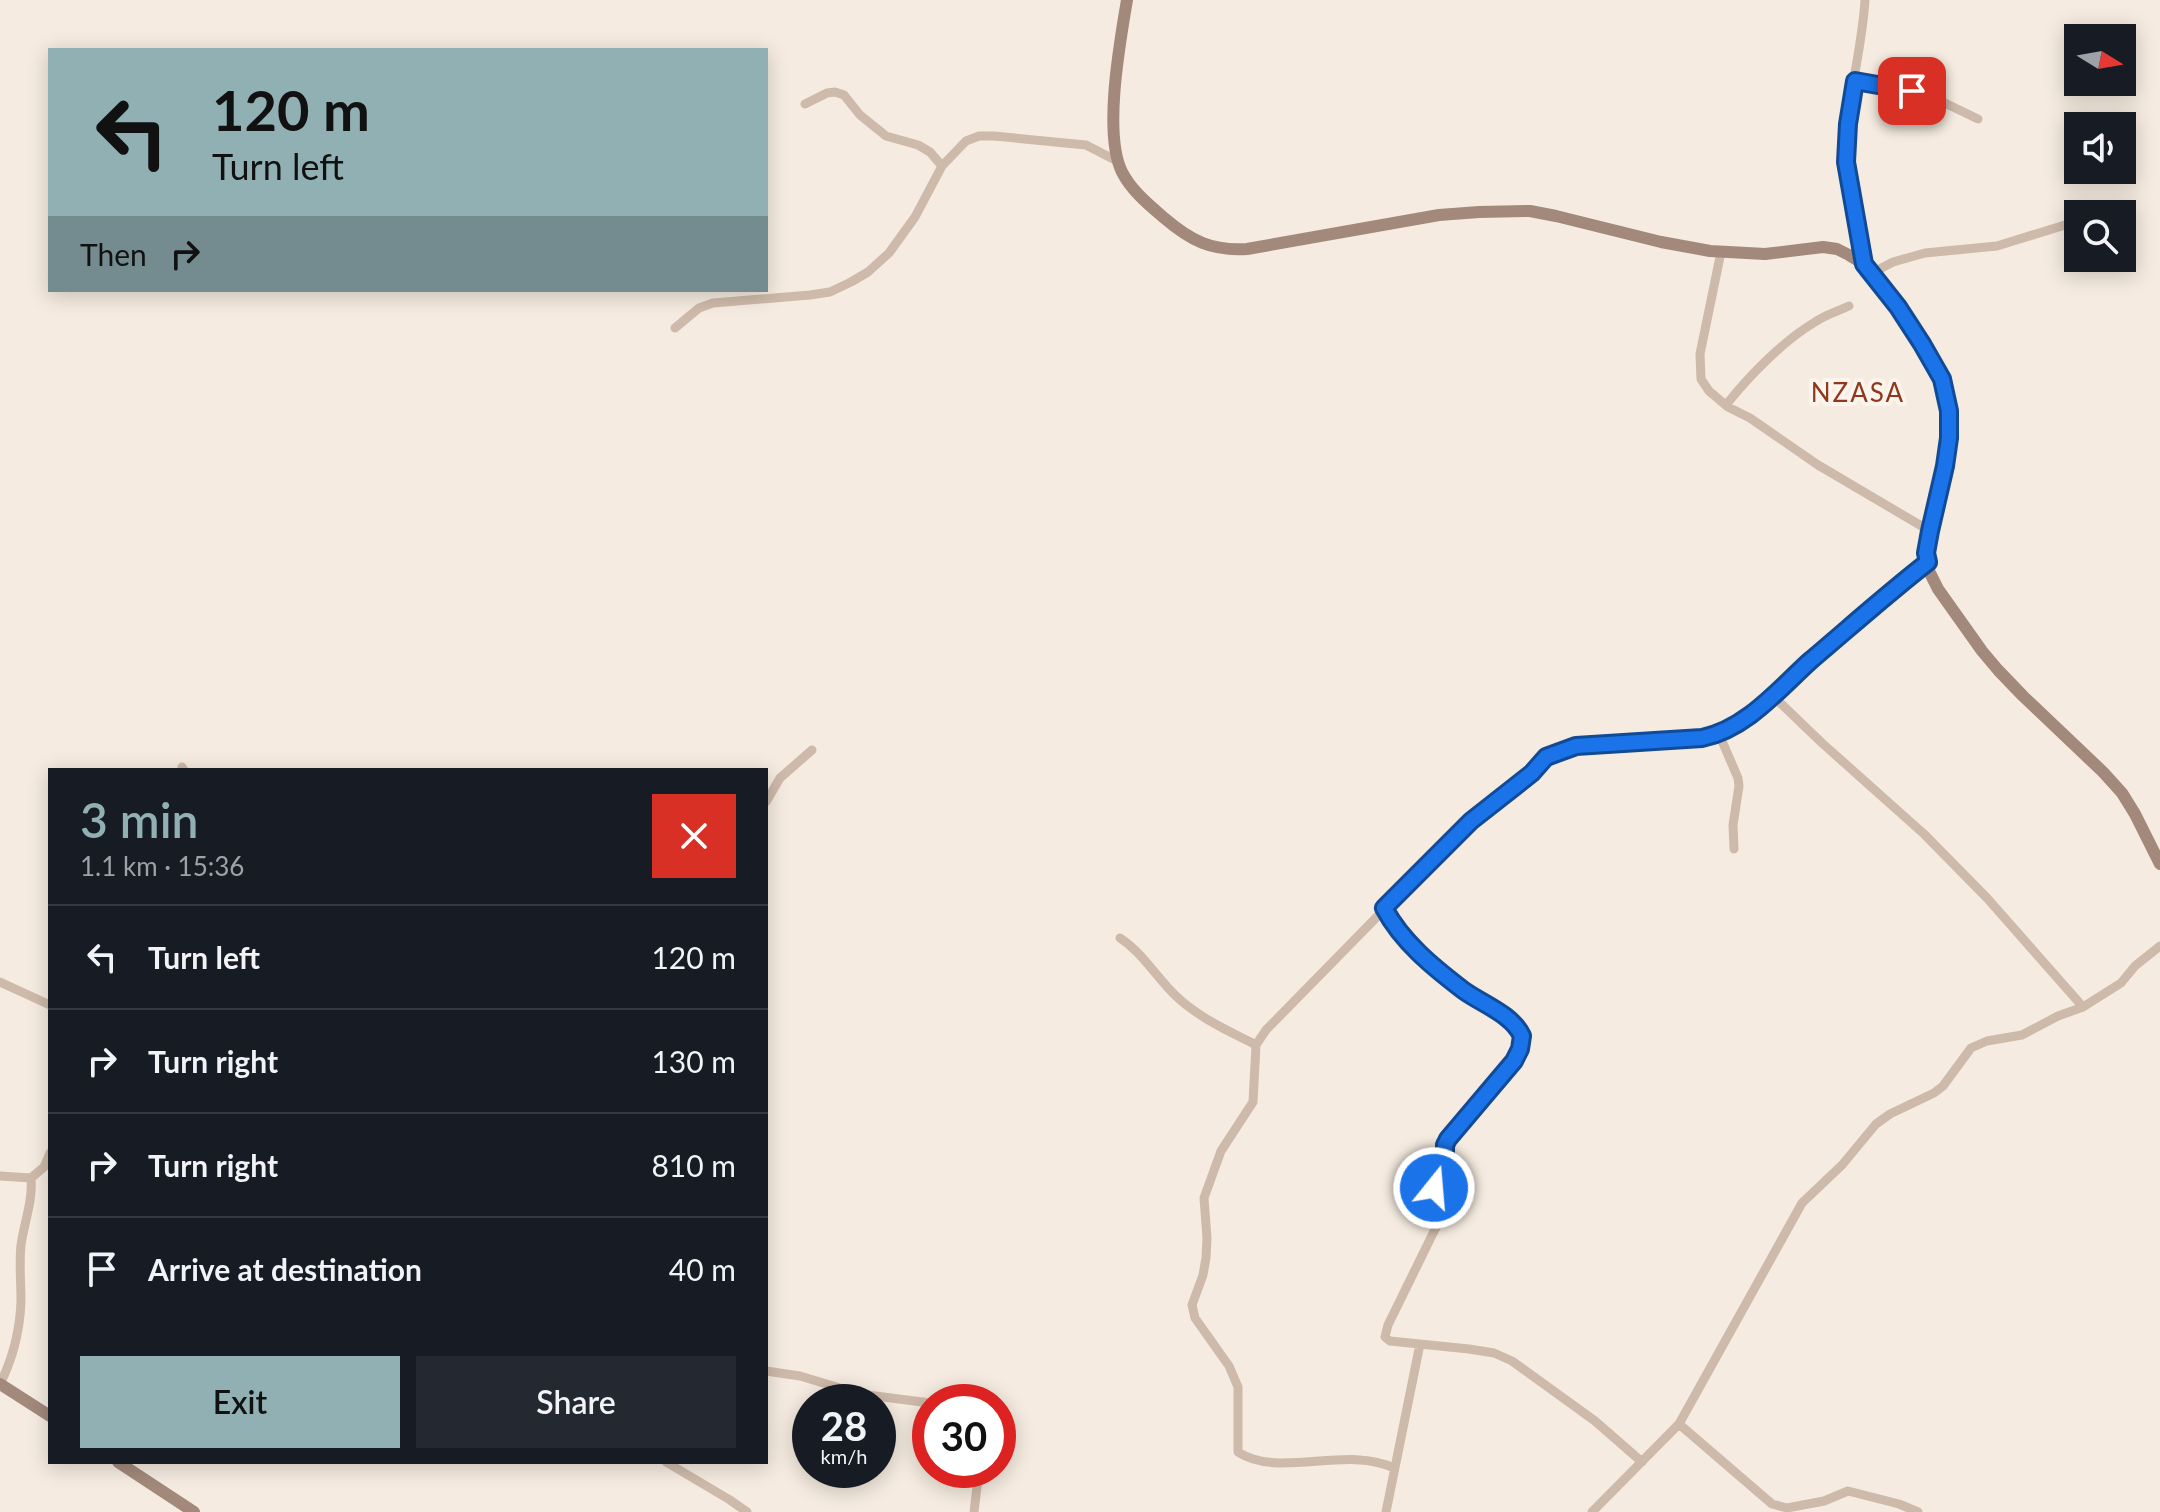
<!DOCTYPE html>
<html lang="en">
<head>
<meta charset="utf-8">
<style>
  :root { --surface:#171b24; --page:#242831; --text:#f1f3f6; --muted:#9ea1a6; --line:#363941; --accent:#91b0b3 }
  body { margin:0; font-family:Lato,sans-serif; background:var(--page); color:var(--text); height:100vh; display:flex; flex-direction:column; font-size:30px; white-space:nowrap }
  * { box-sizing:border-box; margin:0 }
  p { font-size:26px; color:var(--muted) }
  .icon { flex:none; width:44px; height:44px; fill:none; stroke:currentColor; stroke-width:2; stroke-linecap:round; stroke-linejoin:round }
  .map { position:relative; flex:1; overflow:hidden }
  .sheet { position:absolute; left:48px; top:768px; width:720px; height:696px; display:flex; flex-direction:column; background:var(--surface); border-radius:0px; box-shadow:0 4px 20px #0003 }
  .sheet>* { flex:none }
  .guide { position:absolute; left:48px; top:48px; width:720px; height:244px; border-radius:0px; box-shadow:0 4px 20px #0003; background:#91b0b3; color:#111; overflow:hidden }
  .needle { width:52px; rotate:101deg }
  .buttons { position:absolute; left:2064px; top:24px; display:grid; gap:16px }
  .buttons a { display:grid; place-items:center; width:72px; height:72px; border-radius:0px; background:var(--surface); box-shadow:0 4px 20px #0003; font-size:40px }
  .speed { position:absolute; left:792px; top:1384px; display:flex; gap:16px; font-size:40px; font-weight:700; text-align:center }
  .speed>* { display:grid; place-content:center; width:104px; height:104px; border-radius:50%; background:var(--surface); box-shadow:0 4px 20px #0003; line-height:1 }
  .speed small { font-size:20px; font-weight:400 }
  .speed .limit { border:12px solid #d22; background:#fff; color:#111 }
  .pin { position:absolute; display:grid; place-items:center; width:68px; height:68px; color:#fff; margin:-34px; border-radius:16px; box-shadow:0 4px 12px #0006 }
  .me { position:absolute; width:88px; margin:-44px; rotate:17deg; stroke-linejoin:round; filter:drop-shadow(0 0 6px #0008) }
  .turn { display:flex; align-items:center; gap:28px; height:168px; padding:0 32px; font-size:36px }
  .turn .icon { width:104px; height:104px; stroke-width:2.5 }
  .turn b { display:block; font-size:56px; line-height:68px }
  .then { display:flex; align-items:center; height:76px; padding:0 32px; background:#0003; gap:16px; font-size:30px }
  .round { display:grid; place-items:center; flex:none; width:84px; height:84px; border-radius:0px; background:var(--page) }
  .headline { display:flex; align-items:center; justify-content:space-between; height:136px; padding:0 32px }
  h1 { font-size:48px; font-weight:600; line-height:60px; color:var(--accent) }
  .cta { display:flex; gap:16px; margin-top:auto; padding:16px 32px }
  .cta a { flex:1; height:92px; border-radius:0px; background:var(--accent); color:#111; font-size:32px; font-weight:600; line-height:92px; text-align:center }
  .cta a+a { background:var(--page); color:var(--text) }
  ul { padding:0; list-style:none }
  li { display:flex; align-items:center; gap:24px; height:104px; padding:0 32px; border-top:2px solid var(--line) }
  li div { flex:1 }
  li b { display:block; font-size:30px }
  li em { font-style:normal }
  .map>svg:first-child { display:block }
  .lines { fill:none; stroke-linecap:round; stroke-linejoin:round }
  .street { stroke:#cebaaa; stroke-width:9 }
  .secondary { stroke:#a2897b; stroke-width:12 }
  .route-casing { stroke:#114b97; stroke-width:20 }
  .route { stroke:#1a73e8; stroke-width:14 }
  .labels { text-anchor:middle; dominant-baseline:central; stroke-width:8; stroke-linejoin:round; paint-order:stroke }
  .quarter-label { font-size:26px; letter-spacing:2px; fill:#91371d; stroke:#fcf5ed }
</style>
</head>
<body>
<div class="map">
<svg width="2160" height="1512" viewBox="0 0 2160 1512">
  <rect width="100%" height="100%" fill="#f5ebe0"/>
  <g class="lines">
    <path class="street" d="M1855,81l69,12 54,26
      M805,104l22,-11 8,-1 9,3 16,20 26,21 32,9 12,7 12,14
      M1721,252l-21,102 1,25 8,12 19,16 22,11 68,47 112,66
      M1864,264c-7,-37 -18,-78 -18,-116 1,-50 16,-98 19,-148
      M1872,273l21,-11 32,-9 72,-7 81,-25
      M675,328l24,-20 14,-5 97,-8 20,-3 21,-10 17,-10 21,-19 26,-36 27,-51 24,-25 13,-5h15l92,9 33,17
      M1726,405c23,-29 57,-64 89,-83 10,-7 23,-11 34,-16
      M1773,696l49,47 102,91 63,64 96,109
      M1719,734l19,44 1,8 -6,39 1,24
      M182,767l2,3
      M766,802l14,-24 32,-28
      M1384,908c19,35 52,64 85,86 15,10 33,19 47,32 4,6 7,10 6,17 -3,22 -59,76 -74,96 -3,9 0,19 -4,28 -3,9 -9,15 -10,26l8,16v6l-54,110 -3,12 5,4 79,8 25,4 18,8 83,60 47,41
      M1120,938c23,15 36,39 56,58 23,22 53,35 80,49
      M0,982l50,23
      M0,1176l31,2 13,-11 6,-14
      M766,1371l34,5 60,18 70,9
      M0,1384c13,-26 20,-54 21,-83 0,-19 -2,-37 0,-56 3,-22 12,-44 10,-67
      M1679,1424l93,80 15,4 37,-7 24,-10 51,13 19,8
      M666,1462l64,38 17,12
      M1394,1468c-48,-23 -115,11 -156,-16v-65l-9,-21 -34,-48 -3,-13 11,-30 3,-17 1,-20 -3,-40 17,-47 32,-49 3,-57 10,-15 205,-209 61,-48 14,-16 30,-11 126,-8 12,-2 20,-9 21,-17 27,-21 80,-74 66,-53
      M974,1512l5,-42
      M1386,1512l34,-168
      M1592,1512l87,-88 123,-221 40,-38 34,-41 14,-10 44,-21 9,-7 28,-38 16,-7 35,-6 36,-19 25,-9 38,-24 14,-17 25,-20"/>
    <path class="secondary" d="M1127,0c-7,42 -24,134 -5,172 9,18 26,32 41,45 28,24 48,34 84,32l192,-34 40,-3 51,-1 26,5 105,26 49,9 55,3 58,-7 14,2 12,6 15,9 13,15 45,65 20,35 7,32v27l-4,28 -19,87 3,18 9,18 44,62 16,19 25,26 80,76 19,21 13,21 25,50
      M0,1384l50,32
      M118,1462l76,50"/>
  </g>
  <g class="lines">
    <g class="route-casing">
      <path id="route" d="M1434,1188l11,-22v-21l3,-6 66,-78 6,-12 2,-13c-10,-22 -40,-32 -59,-46 -30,-23 -61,-48 -79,-82l87,-87 61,-48 14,-16 30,-11 126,-8c44,-9 76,-48 108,-77 39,-33 77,-67 118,-99l-2,-9 4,-22 15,-65 4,-28v-27l-7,-32 -20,-35 -24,-37 -34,-43 -18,-102 2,-38 7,-43 57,10"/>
    </g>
    <use href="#route" class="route"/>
  </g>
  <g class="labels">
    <g class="quarter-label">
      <text x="1858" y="392">NZASA</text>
    </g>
  </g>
</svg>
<div class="buttons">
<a><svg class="needle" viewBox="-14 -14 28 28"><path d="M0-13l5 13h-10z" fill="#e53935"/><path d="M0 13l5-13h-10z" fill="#9ea1a6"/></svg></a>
<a><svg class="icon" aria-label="sound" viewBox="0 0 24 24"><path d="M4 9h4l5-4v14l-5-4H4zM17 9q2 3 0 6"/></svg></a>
<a><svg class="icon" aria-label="search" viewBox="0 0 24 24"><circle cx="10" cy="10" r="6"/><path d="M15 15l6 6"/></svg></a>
</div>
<div class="speed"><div>28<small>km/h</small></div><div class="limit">30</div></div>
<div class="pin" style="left:1912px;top:91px;background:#d93025"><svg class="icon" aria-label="arrive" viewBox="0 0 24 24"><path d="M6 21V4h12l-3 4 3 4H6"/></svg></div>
<svg class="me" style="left:1434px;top:1188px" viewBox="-20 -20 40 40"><circle r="17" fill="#1a73e8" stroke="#fff" stroke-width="3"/><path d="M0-11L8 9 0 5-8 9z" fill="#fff"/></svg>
<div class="guide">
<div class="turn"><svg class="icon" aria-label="left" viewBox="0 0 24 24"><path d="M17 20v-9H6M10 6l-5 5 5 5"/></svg><div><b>120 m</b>Turn left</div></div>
<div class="then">Then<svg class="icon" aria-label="right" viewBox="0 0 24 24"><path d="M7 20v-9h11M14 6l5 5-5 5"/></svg></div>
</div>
<section class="sheet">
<div class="headline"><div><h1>3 min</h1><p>1.1 km · 15:36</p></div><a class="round" style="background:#d93025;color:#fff"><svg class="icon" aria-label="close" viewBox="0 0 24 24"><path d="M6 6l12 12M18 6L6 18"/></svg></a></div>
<ul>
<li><svg class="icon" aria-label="left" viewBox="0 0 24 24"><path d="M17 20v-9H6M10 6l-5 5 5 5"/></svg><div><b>Turn left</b></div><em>120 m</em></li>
<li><svg class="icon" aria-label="right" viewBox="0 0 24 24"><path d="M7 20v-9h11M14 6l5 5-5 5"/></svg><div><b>Turn right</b></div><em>130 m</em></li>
<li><svg class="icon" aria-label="right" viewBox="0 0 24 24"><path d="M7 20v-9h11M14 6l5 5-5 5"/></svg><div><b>Turn right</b></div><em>810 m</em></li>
<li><svg class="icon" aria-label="arrive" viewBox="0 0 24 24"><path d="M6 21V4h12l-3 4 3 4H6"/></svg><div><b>Arrive at destination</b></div><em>40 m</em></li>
</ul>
<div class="cta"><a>Exit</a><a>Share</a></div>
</section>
</div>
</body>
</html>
